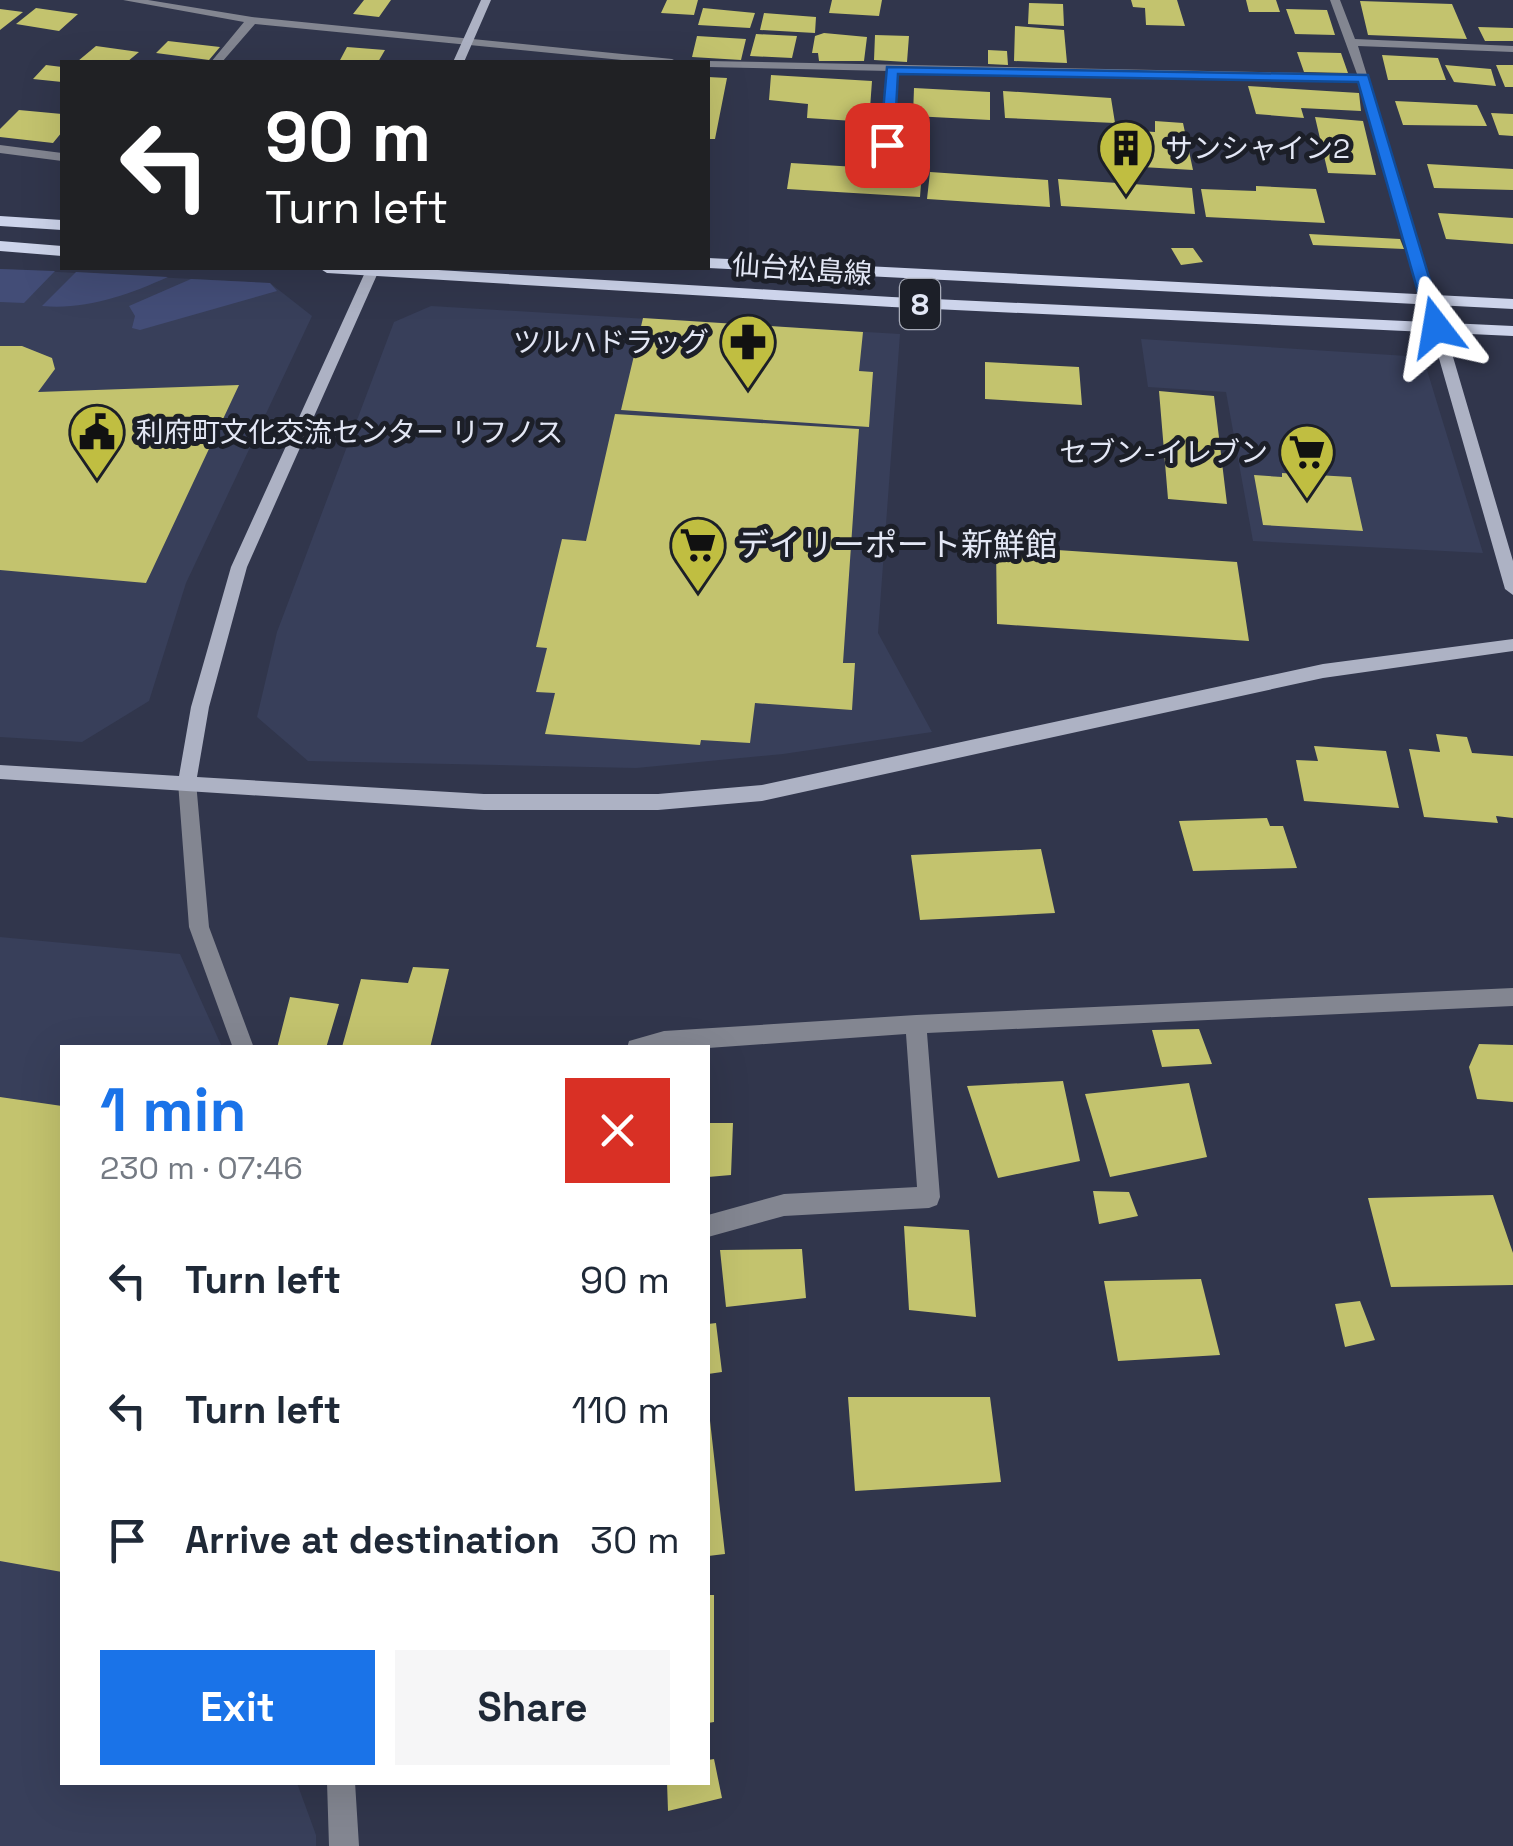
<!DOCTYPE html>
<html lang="en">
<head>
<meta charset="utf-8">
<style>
  :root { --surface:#fff; --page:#f6f6f7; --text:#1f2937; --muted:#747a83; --accent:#1a73e8 }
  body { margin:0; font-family:"Space Grotesk","Noto Sans JP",sans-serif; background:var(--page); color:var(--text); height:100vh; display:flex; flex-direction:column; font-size:38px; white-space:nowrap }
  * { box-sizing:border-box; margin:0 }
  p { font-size:32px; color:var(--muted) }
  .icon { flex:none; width:55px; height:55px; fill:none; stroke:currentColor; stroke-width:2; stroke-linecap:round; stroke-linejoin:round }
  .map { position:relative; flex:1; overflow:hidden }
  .drawer { position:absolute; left:60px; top:1045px; width:650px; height:740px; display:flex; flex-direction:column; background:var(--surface); border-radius:0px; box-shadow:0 10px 40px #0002 }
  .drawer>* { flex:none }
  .top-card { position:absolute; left:60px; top:60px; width:650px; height:210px; border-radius:0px; box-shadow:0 10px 40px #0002; background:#202124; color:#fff; overflow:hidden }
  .pin { position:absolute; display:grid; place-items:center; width:85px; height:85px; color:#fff; margin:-42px; border-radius:20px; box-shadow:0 5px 15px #0006 }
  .me { position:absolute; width:110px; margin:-55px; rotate:346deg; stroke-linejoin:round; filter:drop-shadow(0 0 8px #0008) }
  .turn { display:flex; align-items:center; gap:35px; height:210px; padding:0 40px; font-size:45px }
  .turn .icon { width:130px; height:130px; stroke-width:2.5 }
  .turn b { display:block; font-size:70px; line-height:85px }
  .round { display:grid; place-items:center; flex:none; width:105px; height:105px; border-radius:0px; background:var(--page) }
  .head { display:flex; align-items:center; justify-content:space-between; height:170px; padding:0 40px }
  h1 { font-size:60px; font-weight:700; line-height:75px; color:var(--accent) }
  .cta { display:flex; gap:20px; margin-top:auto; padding:20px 40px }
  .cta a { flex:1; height:115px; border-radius:0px; background:var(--accent); color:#fff; font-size:40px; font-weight:700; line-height:115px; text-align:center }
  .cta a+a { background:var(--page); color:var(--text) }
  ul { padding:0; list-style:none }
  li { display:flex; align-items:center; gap:30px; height:130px; padding:0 40px }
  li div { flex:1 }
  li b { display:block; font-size:38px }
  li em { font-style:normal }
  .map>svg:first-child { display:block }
  .built { fill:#383f5a }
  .green { fill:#434d77 }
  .building { fill:#c3c36e }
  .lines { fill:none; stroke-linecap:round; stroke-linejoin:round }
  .lane { fill:#838691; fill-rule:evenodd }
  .street { fill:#838691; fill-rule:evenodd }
  .secondary { fill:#adb2c4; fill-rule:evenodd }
  .primary { fill:#cdd4eb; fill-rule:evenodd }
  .route { fill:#1a73e8; stroke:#114b97; stroke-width:2.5 }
  .labels { text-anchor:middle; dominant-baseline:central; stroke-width:10; stroke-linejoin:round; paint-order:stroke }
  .far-poi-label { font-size:28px; fill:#e3e7f5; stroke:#1c1f28; text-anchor:start }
  .far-street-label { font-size:28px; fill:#e3e7f5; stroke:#1c1f28 }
  .shield { fill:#1c1f28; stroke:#a7abb8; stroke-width:2.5 }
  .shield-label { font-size:30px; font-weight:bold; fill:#e3e7f5 }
  .poi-label { font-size:32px; fill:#e3e7f5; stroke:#1c1f28; text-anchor:start }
</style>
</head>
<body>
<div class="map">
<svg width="1513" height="1846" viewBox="0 0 1513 1846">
  <rect width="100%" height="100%" fill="#31364c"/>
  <path class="built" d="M0,269l270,14 42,33 -126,267 -37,118 -67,41 -82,-5z
    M431,306l469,28 -22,299 54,99 -149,22 -147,14 -328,-7 -51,-44 20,-85 117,-310z
    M1141,339l282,18 60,196 -230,-12 -27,-149 -78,-5z
    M0,937l180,17 42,93 -160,1v734l235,1 19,52v11h-316z"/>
  <path class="green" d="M0,269l55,2 -31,32 -24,-1z
    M76,272l92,5c-40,18 -82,33 -126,29z
    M191,279l79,4 7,8 -137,39 -8,-2 3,-12 -6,-10z"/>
  <path class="building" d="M364,0h27l-12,17 -26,-3z
    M667,0h31l-4,15 -33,-2z
    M832,0h50l-3,16 -50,-3z
    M1131,0h46l8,26 -39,-1 -1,-17 -12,-1z
    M1246,0h30l4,12h-31z
    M1360,1l92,3 15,35 -99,-4z
    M1029,3l34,1 1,22 -36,-2z
    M36,8l42,6 -19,17 -43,-7z
    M703,8l52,5 -5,15 -52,-3z
    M0,9l23,3 -23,18z
    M1286,9l41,1 8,25 -40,-1z
    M764,13l52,4 -1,16 -55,-3z
    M1015,26l49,4 3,33 -53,-2z
    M1478,27l35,1v13h-28z
    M824,33l43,4 -3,24h-45l-1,-8h-6l3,-17z
    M756,34l41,2 -5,22 -42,-2z
    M875,35l34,1 -2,26 -33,-2z
    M697,36l49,3 -5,21 -49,-3z
    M168,41l52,6 -11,13 -53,-7z
    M96,46l43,6 -12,10 -49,-1z
    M347,47l38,3 -7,12h-39z
    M988,50l19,1 1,14 -20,-1z
    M1297,52l44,1 7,20 -44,-1z
    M1382,55l56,3 8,22h-58z
    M46,65l16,2v15l-29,-3z
    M1445,65l46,4 5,17 -42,-4z
    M1496,65h17v22h-8z
    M771,75l101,6 -3,41 -62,-4 1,-14 -39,-4z
    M708,77l19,1 -12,61h-7z
    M1248,86l111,7 2,18 -60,-3 3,10 -48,-4z
    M914,88l76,4v28l-77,-4z
    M1003,91l108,7 4,25 -110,-5z
    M1395,101l82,4 10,21 -84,-1z
    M19,110l43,4v18l-9,11 -53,-6v-8z
    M1491,113l22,1v22l-14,-1z
    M1315,117l48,4 13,54 -48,-2z
    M1155,121l28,2 10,47 -68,-4 -1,-36 31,2z
    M791,163l131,8 -2,26 -133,-8z
    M1427,164l86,5v21l-79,-2z
    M930,172l118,8 2,27 -123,-8z
    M1058,179l134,9 3,26 -134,-8z
    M1256,186l60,3 9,34 -119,-6 -5,-28 55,2z
    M1438,213l75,5v26l-67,-5z
    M1309,234l91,5 4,10 -91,-4z
    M1171,248h22l10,14 -22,3z
    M643,318l220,14 -4,39 14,1 -4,55 -248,-17z
    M0,346h22l30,12 3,11 -17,23 201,-7 -93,198 -146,-13z
    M985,362l94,5 3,38 -97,-6z
    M1159,391l55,5 13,108 -59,-5z
    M615,414l244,15 -16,234h12l-3,47 -97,-7 -5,40 -49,-3 -1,5 -155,-11 10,-41 -19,-1 11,-44 -11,-1 26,-108 24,2z
    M1282,473l69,4 12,54 -100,-6 -9,-50 28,2z
    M996,546l241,16 12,79 -252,-17z
    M1436,734l31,3 5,16 41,3v62l-17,-2 2,7 -74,-6 -15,-68 31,3z
    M1314,746l72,5 13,57 -95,-7 -8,-41 22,1z
    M1267,818l3,8h13l14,42 -104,3 -14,-50z
    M1041,849l14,64 -135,7 -9,-65z
    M413,967l36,2 -19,79 -88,-1 19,-68 47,4z
    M290,997l49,7 -13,44h-49z
    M1199,1029l13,35 -50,3 -10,-37z
    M1479,1044l34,1v57l-36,-3 -8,-32z
    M1063,1081l17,80 -82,17 -31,-92z
    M1189,1083l18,74 -97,20 -25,-83z
    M0,1097l62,9v466l-62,-11z
    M708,1123h25l-2,52 -23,2z
    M1093,1191l36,1 9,24 -39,8z
    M1493,1195l20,58v32l-122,2 -23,-89z
    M904,1226l65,4 7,87 -67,-7z
    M802,1249l4,49 -80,9 -6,-57z
    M1201,1279l19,76 -102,6 -14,-80z
    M1360,1301l15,39 -30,7 -10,-43z
    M716,1323l6,49 -14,2v-50z
    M848,1397h142l11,85 -146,9z
    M708,1403l17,151 -17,2z
    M708,1595h6v127l-6,1z
    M714,1759l8,39 -54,13 -1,-29h41v-22z"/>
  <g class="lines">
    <path class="lane" d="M888,68l10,2 -5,75 -6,4 -6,-4z"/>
    <path class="street" d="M123,0h25l104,17 420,42 6,3h-36l-387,-38 -33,38h-11l33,-40z
      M1330,0h10l15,39 158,7v6l-155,-6 78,253 -2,3 -12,-3 -63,-218 -651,-14v-5h-5l5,-1 649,13z
      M0,145l62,8v8l-62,-8z
      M187,775l9,7 13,145 45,121h-21l-44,-121 -11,-145z
      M1513,988v18l-586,27 13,164 -3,8 -8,3 -145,8 -76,21v-22l76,-21 133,-7 -11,-153 -198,14h-81l2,-7 35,-10 252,-16z
      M327,1782h28l4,64h-30z"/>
    <path class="secondary" d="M481,0h10l-27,62h-11z
      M367,268h13l-133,299 -38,140 -12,70 287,17h174l104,-9 561,-121 190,-25v12l-190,27 -561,123 -104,9h-174l-484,-31v-14l179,11 12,-69 40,-140z
      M1424,296l12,3 77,262v34l-8,-6 -83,-290z"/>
    <path class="primary" d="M0,216l62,4v10l-62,-4z
      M0,241l62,5v10l-62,-5z
      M708,258l805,41v10l-805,-41z
      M319,268h85l488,29 621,29v10l-621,-29 -565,-34z"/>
  </g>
  <path class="route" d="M887,67l481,8 76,252 -8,5 -8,-5 -70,-245 -460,-8 -4,71 -7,4 -7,-4z"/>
  <defs>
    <g id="building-pin" transform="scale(2.875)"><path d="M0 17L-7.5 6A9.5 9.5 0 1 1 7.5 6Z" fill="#c0be41" stroke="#1c1f28"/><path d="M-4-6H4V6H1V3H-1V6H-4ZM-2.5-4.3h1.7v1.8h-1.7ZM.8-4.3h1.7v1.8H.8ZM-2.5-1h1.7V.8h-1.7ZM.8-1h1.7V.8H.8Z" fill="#111"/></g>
    <g id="pharmacy-pin" transform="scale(2.875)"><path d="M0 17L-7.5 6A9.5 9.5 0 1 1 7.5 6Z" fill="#c0be41" stroke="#1c1f28"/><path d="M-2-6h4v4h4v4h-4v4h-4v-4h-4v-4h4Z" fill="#111"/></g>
    <g id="civic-pin" transform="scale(2.875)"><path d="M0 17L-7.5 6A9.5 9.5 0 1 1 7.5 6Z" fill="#c0be41" stroke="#1c1f28"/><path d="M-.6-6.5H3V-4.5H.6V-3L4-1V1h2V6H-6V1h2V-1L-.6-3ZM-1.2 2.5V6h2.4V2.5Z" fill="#111"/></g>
    <g id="supermarket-pin" transform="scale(2.875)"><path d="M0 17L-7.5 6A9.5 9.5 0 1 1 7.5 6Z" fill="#c0be41" stroke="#1c1f28"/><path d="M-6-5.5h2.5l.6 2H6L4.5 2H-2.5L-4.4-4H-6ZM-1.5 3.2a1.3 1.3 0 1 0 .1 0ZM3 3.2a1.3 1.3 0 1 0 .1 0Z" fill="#111"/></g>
  </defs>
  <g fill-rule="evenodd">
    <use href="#building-pin" x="1126" y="148"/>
    <use href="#pharmacy-pin" x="748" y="342"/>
    <use href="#civic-pin" x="97" y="432"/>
    <use href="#supermarket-pin" x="1307" y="452"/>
    <use href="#supermarket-pin" x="698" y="545"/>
  </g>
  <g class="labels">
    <g class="far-poi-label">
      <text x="1165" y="148">サンシャイン2</text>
      <text x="709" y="342" text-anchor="end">ツルハドラッグ</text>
      <text x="136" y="432">利府町文化交流センター リフノス</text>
      <text x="1268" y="452" text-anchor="end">セブン-イレブン</text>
    </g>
    <g class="far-street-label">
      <text transform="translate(802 269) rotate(4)">仙台松島線</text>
    </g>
    <rect class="shield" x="900" y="279" width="40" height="50" rx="8"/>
    <g class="shield-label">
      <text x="920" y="304">8</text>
    </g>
    <g class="poi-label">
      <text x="737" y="545">デイリーポート新鮮館</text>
    </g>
  </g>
</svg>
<div class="pin" style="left:887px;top:145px;background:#d93025"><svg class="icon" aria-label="arrive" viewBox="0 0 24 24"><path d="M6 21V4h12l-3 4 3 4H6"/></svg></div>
<svg class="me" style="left:1436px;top:327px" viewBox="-20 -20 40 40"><path d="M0-17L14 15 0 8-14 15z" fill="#1a73e8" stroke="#fff" stroke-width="4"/></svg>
<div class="top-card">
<div class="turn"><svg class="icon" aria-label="left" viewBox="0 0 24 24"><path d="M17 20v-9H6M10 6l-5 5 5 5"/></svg><div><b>90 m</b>Turn left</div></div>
</div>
<section class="drawer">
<div class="head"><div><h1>1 min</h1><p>230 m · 07:46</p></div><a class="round" style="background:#d93025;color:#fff"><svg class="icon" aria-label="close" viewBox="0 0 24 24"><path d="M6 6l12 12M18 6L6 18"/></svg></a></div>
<ul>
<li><svg class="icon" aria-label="left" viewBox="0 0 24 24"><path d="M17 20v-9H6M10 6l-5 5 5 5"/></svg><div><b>Turn left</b></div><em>90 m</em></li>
<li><svg class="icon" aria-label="left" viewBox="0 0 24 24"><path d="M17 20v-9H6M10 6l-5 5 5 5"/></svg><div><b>Turn left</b></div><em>110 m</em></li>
<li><svg class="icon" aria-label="arrive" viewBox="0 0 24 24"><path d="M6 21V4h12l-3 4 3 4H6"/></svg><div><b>Arrive at destination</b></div><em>30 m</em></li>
</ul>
<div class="cta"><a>Exit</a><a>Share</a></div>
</section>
</div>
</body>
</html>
